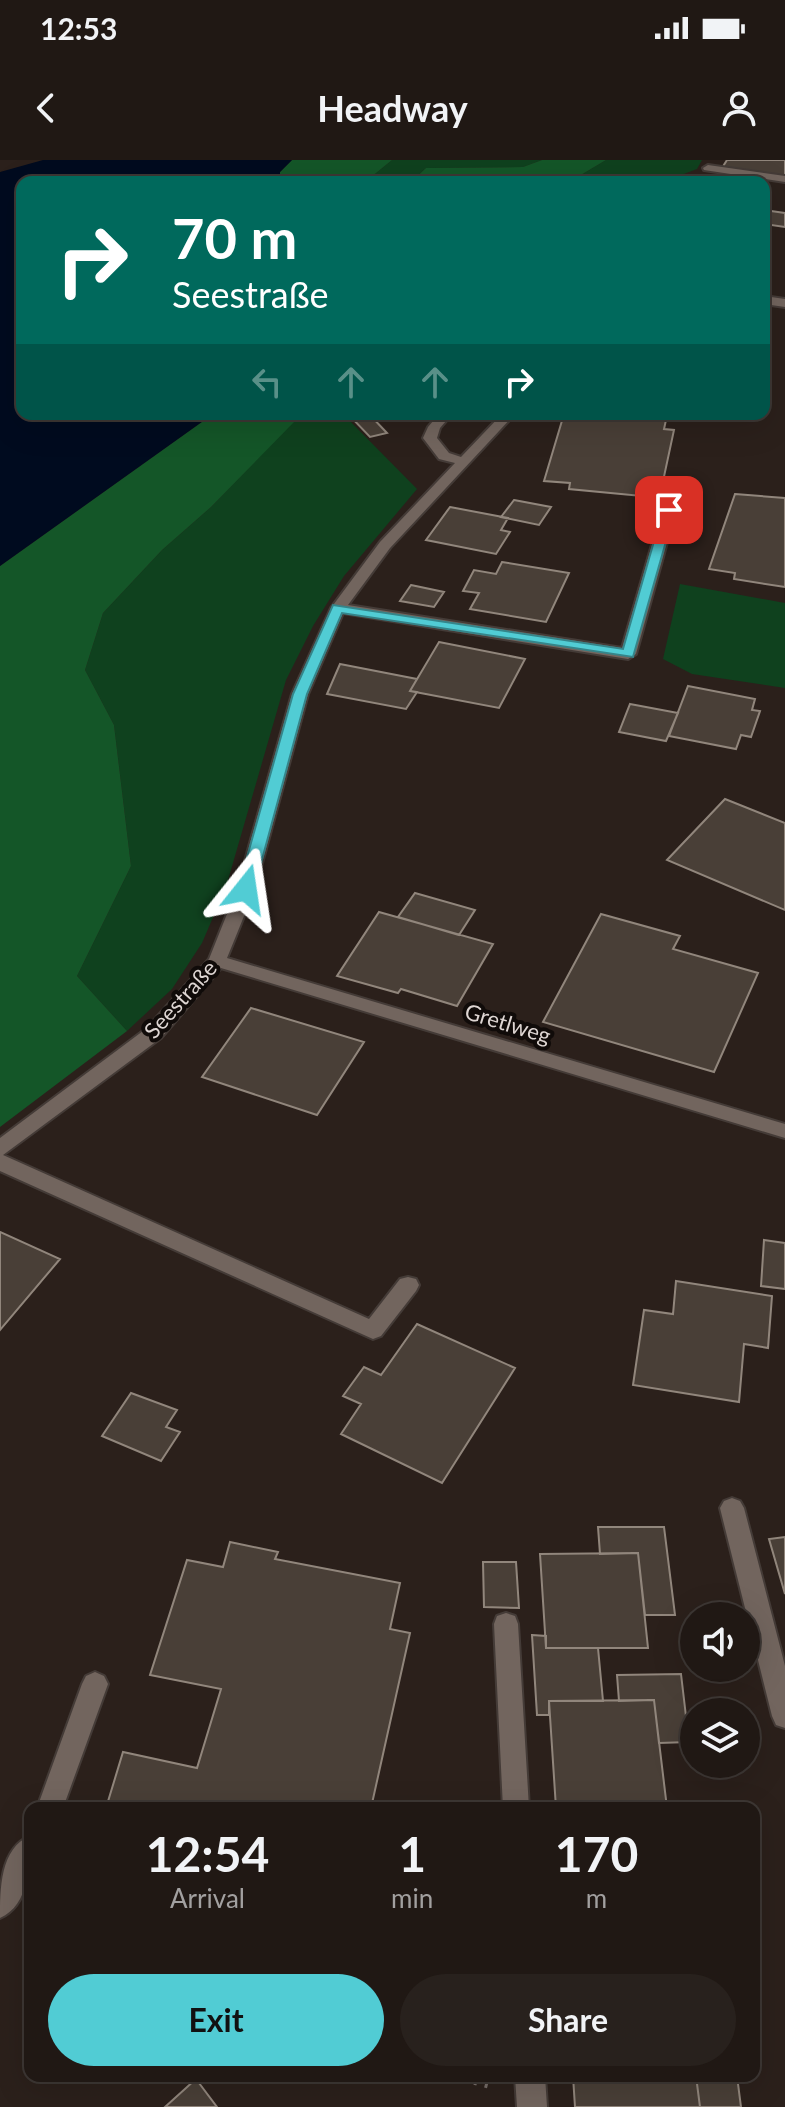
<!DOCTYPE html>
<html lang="en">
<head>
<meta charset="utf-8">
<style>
  :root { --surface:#201814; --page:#28211d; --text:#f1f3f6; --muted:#a2a0a0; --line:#3d3734; --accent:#51ccd4 }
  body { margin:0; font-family:Lato,sans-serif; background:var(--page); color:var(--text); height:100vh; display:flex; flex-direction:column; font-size:30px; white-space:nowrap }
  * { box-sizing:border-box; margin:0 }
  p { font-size:26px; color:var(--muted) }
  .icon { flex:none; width:44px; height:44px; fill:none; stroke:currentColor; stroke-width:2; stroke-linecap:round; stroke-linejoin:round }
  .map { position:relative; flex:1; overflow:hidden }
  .side { position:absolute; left:24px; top:1642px; width:736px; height:280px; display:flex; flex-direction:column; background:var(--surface); border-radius:16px; box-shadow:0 8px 32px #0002,0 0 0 2px var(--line) }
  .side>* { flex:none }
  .top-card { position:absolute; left:16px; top:16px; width:754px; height:244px; border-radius:16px; box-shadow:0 8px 32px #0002,0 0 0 2px var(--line); background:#00695c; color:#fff; overflow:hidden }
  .tools { position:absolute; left:680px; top:1442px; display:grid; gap:16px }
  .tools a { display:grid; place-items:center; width:80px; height:80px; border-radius:50%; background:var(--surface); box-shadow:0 8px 32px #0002,0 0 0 2px var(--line); font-size:40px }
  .pin { position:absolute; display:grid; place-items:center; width:68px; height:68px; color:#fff; margin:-34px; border-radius:16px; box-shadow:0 4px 12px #0006 }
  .me { position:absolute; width:88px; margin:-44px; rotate:15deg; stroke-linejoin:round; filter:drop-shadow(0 0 6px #0008) }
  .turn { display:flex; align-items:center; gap:28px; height:168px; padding:0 24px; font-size:36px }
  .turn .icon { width:104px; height:104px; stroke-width:2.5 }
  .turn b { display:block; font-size:56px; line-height:68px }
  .lanes { display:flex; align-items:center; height:76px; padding:0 24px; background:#0003; justify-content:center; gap:40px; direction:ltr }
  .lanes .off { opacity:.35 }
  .eta { display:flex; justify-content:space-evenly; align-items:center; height:136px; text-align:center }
  .eta b { font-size:48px; font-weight:700; line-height:56px }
  .action { display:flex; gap:16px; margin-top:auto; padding:16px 24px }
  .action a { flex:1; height:92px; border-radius:48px; background:var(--accent); color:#111; font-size:32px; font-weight:700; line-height:92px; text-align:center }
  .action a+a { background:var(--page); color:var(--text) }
  .status { display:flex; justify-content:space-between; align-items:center; height:56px; padding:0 40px; background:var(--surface); direction:ltr }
  .status svg { height:22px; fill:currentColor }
  header { display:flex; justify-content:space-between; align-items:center; height:104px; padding:0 24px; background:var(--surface); font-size:36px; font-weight:700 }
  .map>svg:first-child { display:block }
  .green { fill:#0f411e }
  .forest { fill:#145628 }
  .water { fill:#000b1f }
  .building { fill:#493f37; stroke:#91867c; stroke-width:2 }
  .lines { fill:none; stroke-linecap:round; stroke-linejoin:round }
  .minor-casing { stroke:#443b37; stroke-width:4 }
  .path { stroke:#756b67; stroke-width:7; stroke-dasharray:3 8; stroke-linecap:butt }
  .minor { fill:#72655e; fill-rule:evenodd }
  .route { fill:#51ccd4; stroke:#35858a; stroke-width:2 }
  .labels { text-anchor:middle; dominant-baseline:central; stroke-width:8; stroke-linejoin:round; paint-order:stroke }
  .street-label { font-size:22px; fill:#ded6d3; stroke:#100b09 }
</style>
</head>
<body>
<div class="status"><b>12:53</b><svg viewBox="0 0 49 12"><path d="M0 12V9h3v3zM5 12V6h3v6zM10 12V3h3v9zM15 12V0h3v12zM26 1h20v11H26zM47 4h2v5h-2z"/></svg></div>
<header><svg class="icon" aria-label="back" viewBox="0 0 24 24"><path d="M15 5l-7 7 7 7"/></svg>Headway<svg class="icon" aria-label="person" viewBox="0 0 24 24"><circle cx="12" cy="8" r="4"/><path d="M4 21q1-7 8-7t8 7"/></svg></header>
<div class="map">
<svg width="785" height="1947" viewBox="0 0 785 1947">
  <rect width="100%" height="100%" fill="#2b201b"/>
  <path class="green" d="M392,0h150l-19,7 -97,1 -15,14h-46z
    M606,0h96l-5,9 -16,6 2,7h-114z
    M296,254h47l74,75 -73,87 -31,50 -27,54 -60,207 -24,56 -30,46 -45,42 -50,-55 54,-110 -17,-141 -29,-55 18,-57 59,-63 49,-43 84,-87z
    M680,424l105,19v85l-93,-14 -29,-15z"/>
  <path class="forest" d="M292,0h100l-27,22h-85v-10z
    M542,0h64l-37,22h-158l15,-14 97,-1z
    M213,254h83v6l-85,87 -49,43 -59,63 -18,57 29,55 17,141 -54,110 50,55 -127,96v-561z"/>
  <path class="water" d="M43,0h249l-12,12v10h-258v232h191l-213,152v-394z"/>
  <path class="building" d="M727,0h58v17l-63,-9z
    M764,50l21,3v14l-21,-3z
    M348,254h21l18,19 -17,4z
    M564,254l102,6 -2,9 10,1 -12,56 -8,-1 -2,12 -83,-8 1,-6 -26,-2z
    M735,334l50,4v89l-51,-8 1,-6 -26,-4z
    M514,340l37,7 -12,18 -38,-8z
    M450,347l58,11 -7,12 9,2 -14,22 -70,-14z
    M502,402l67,11 -23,49 -76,-13 9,-16 -16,-2 11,-21 22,4z
    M411,425l33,7 -10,15 -34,-6z
    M439,482l86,17 -26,49 -89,-17z
    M340,504l77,15 -7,12 7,1 -11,17 -79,-15z
    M688,526l67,13 -3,11 8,1 -9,26 -10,-2 -5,14 -67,-13z
    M630,544l48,9 -12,28 -47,-9z
    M725,639l60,24v87l-118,-50z
    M415,733l60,17 -16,25 -61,-18z
    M379,752l114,32 -36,62 -56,-17 -3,4 -61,-17z
    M601,754l79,22 -7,13 85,24 -44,99 -171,-50z
    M251,848l113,34 -47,73 -115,-38z
    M0,1072l60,27 -60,71z
    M764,1080l21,3v46l-24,-3z
    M676,1121l96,15 -4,52 -24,-4 -5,58 -106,-17 11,-75 29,4z
    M417,1164l98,44 -73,115 -101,-49 20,-30 -18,-8 21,-29 17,8z
    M131,1233l46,17 -11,17 14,5 -19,29 -59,-25z
    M598,1367h66l11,88h-30l-7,-62 -38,1z
    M785,1377v57l-16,-55z
    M230,1382l48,10 -3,7 125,24 -10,46 20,4 -39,175h-265l17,-56 74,16 24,-79 -71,-14 37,-115 36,7z
    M638,1393l10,95h-102l-6,-94z
    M483,1402h33l3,46 -35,-1z
    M532,1475l14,1v12h52l5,53h-54v14h-12z
    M681,1514l8,68 -30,1 -5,-43 -35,1 -2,-26z
    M654,1540l13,108h-111l-7,-107z
    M573,1916h123l4,31h-125z
    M696,1916h41l4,31h-41z
    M196,1919l21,28h-52z"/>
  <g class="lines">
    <g class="minor-casing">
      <path id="minor" d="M708,5l77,11v6l-81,-12 -1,-2z
        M764,136l21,3v8l-21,-3z
        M439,254h13l-12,14 -3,10 12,15 12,4 41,-43h13l-125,134 -42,57 274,43 40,-138 7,-4 7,4 -40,144 -8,5 -285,-46 -35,81 -53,195 -28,69 558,166v14l-564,-170 -60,70 -158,117 366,164 31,-40 8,-2 8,2 3,6 -3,6 -35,45 -8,3 -373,-168v-33l147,-110 62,-69 28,-70 55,-195 39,-86 49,-66 75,-79 -16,-4 -16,-21 5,-11z
        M732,1338l8,3 4,7 41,158v62l-9,-3 -4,-9 -52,-208 4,-7z
        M506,1453l9,3 3,8 11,184h-26l-9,-184 3,-8z
        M95,1512l9,4 4,8 -45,124h-26l45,-124 4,-8z
        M30,1676c0,27 0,69 -30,82 0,-28 0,-70 30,-82z
        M515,1916h30l2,31h-30z"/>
    </g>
    <path class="path" d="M453,1916l35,9"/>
    <use href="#minor" class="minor"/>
  </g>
  <path class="route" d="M669,346l6,4 -42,147 -291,-44 -35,81 -53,195 -2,3h-12l-2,-3 55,-195 40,-89 290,44 40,-139z"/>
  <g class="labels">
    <g class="street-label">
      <text transform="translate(180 839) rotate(-48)">Seestraße</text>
      <text transform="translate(508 863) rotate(17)">Gretlweg</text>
    </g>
  </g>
</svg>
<div class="tools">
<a><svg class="icon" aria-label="sound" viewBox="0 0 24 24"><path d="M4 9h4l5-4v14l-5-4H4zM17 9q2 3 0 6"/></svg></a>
<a><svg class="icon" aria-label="layers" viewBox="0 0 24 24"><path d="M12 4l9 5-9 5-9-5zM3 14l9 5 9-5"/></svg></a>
</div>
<div class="pin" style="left:669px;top:350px;background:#d93025"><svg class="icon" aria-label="arrive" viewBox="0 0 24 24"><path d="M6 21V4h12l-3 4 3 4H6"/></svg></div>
<svg class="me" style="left:246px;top:729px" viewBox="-20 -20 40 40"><path d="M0-17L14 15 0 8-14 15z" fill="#51ccd4" stroke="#fff" stroke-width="4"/></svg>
<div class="top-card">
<div class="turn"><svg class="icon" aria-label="right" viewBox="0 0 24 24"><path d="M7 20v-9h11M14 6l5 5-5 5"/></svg><div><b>70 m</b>Seestraße</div></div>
<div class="lanes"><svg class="icon off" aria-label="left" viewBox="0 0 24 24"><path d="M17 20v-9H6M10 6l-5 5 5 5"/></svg><svg class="icon off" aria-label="ahead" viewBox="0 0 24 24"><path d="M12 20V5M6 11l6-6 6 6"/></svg><svg class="icon off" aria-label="ahead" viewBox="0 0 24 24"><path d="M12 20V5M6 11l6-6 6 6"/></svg><svg class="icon" aria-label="right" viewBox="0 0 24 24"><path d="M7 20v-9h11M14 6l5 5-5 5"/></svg></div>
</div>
<section class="side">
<div class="eta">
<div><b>12:54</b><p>Arrival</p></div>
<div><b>1</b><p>min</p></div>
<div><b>170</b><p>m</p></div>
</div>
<div class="action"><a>Exit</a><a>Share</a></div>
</section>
</div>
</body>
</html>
